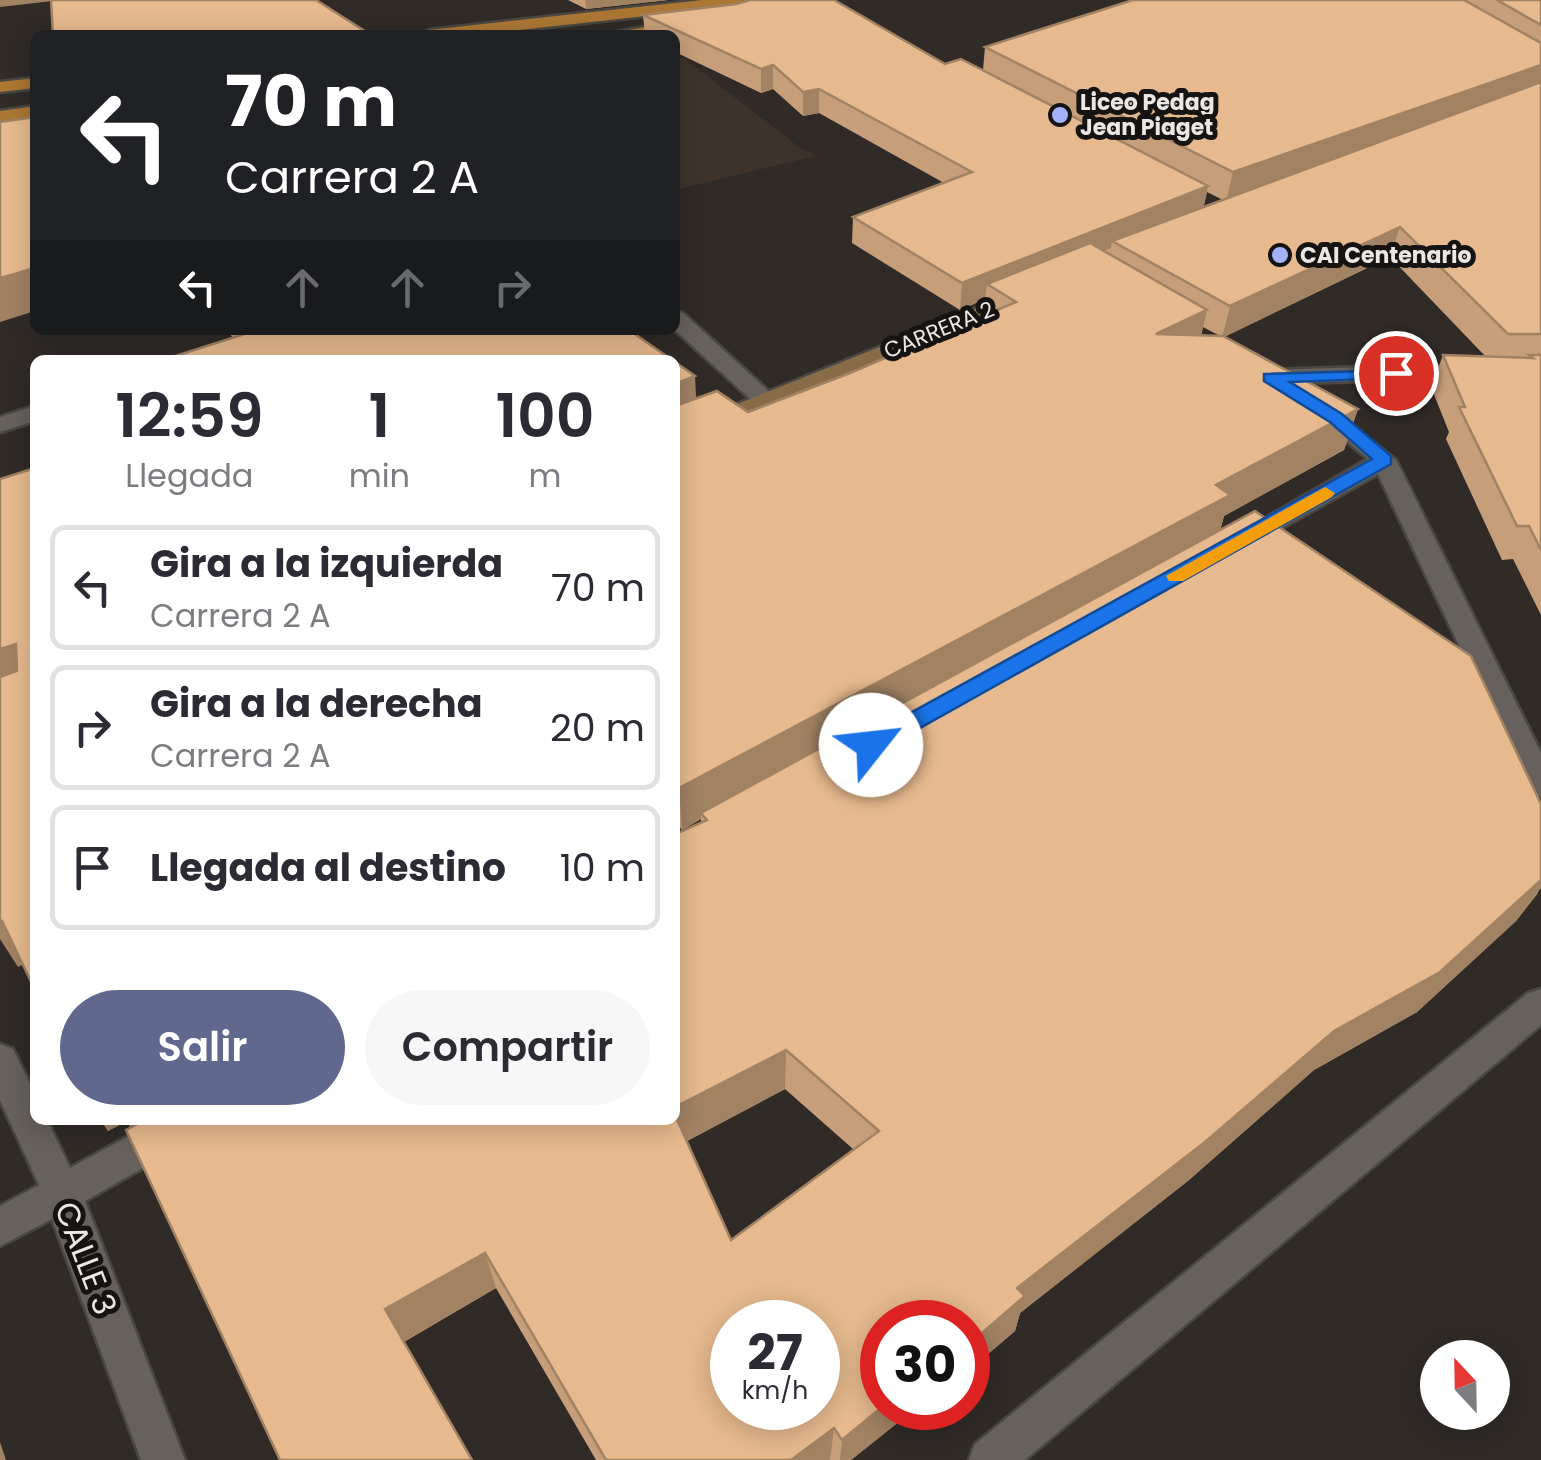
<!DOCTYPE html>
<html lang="es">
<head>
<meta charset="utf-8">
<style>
  :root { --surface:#fff; --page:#f7f7f7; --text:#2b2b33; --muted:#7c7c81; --line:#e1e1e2; --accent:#61688d }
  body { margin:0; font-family:Poppins,sans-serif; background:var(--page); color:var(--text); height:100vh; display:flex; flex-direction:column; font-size:38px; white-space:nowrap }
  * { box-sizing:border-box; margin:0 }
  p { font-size:32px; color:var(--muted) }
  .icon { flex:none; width:55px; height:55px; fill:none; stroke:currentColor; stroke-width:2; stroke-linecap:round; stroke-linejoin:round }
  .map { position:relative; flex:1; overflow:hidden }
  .sheet { position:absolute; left:30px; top:355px; width:650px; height:770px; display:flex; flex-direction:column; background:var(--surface); border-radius:15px; box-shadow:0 5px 25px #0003 }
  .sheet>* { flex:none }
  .banner { position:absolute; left:30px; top:30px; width:650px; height:305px; border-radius:15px; box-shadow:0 5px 25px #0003; background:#202124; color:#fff; overflow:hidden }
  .needle { width:65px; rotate:338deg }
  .tools { position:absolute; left:1420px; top:1340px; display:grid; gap:20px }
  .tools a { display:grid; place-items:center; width:90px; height:90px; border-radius:50%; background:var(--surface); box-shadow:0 5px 25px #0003; font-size:50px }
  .speed { position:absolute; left:710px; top:1300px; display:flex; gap:20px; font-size:50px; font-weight:700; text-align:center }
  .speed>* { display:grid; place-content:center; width:130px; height:130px; border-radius:50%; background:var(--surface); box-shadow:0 5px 25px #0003; line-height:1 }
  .speed small { font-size:25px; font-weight:400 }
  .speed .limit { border:15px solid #d22; background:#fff; color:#111 }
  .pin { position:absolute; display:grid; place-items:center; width:85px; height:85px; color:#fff; margin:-42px; border:5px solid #fff; border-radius:50%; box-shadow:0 2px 10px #0007 }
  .me { position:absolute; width:110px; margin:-55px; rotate:61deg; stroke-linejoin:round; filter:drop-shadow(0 0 8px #0008) }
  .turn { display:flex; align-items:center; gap:35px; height:210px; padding:0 30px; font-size:45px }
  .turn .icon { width:130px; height:130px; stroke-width:2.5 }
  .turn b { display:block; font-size:70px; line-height:85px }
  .lanes { display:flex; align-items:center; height:95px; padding:0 30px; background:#0003; justify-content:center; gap:50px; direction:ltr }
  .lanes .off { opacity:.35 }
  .eta { display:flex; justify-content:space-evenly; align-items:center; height:170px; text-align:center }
  .eta b { font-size:60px; font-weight:600; line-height:70px }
  .action { display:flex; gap:20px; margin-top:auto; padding:20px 30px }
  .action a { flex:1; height:115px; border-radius:60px; background:var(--accent); color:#fff; font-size:40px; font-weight:600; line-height:115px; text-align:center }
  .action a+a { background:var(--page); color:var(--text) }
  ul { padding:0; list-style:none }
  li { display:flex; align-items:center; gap:30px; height:125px; margin:0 20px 15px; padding:0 10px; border:5px solid var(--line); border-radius:15px }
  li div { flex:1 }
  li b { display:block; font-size:38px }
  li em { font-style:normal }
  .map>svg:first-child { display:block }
  .built { fill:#3d332a }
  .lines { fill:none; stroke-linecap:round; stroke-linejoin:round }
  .lane-casing { stroke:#4a4743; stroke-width:5 }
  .street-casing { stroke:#4a4743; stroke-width:5 }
  .secondary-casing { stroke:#4a4743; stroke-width:5 }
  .primary-casing { stroke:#4a4743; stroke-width:5 }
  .lane { fill:#66615c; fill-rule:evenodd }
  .street { fill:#66615c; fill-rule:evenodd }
  .secondary { fill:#886c47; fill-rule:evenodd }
  .primary { fill:#ab7733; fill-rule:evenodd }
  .wall { fill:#c69f7a; fill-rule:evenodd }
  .shaded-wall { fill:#a18263 }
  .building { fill:#e6b98e; stroke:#a18263; stroke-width:2.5; fill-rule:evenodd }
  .route { fill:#1a73e8; stroke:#114b97; stroke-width:2.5 }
  .slow { fill:#f59e0b }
  .poi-dot { fill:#a4b2fc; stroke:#161412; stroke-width:4 }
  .labels { text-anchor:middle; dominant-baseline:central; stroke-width:10; stroke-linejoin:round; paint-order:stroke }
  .far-poi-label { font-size:22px; font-weight:bold; fill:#eae7e4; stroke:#161412; text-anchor:start }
  .far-street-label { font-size:22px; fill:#eae7e4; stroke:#161412 }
  .near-street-label { font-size:32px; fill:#eae7e4; stroke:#161412 }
</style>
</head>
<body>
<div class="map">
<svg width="1541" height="1460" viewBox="0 0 1541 1460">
  <rect width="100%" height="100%" fill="#302b27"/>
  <path class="built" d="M684,58l115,89 17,9 -141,34v-131z"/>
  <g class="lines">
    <g class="lane-casing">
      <path id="lane" d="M675,311l8,2 91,83v10h-16l-83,-76z
        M35,406v15l-35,11v-15z"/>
    </g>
    <g class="street-casing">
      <path id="street" d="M1396,366l145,3v14l-145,-3 -126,4 -12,-7 12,-7z
        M1321,402l75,58 145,293v44l-11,-4 -5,-8 -147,-311 -132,74 -9,2 -13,-8 144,-83 -55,-45v-10z
        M1541,989v36l-516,435h-56l6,-16 553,-451z
        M0,1044l13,5 22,45v26h12l23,48 88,-48h54l-6,12 -121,69 100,259h-44l-89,-241 -52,27v-40l39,-21 -39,-85z"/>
    </g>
    <g class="secondary-casing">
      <path id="secondary" d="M1019,291l8,1v10l-352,143v-16z"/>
    </g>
    <g class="primary-casing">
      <path id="primary" d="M702,0h51l-8,5 -272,30h-52l8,-5z
        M684,20l6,2v6l-90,7z
        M35,78v10l-35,4v-10z
        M35,106v10l-35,5v-10z"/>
    </g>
    <use href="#lane" class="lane"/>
    <use href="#street" class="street"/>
    <use href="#secondary" class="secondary"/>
    <use href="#primary" class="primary"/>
  </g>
  <path class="wall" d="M568,0h100l-82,9z
    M1133,0h408v615l-28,-56 -11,1 -56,-121 3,-7 -18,-45 12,-32 43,2 -96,-100 -166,80 134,72 -14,41 -120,66 -4,14 318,363 -22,28 -99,91 -103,58 -125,110 -169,133 -5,18 -47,40v-49h-86l34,86 -65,52h-255l-100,-172 -92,54 -273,-214 -4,-7 -19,10 -7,-11h574l26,-297v-4l-19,11 -7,-8v-460l21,36 52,14 102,-39 133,-57 2,-17 -25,11 -108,-67 1,-26 91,-34 -125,-70 -16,3 -30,-27 -12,4 -86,-41v-17h-30l-2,-20 340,55 2,-23zM1207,192l16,8 -20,8zM1203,327l17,9h-19zM785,1089l68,60 -122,91 -44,-99z
    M227,330h402l-396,8z"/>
  <path class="shaded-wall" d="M0,0h61l-61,7z
    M585,0h83l-82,9z
    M773,65v24l-12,4v-24z
    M1541,65v24l-315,113 7,-30z
    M819,89v24l-16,3v-24z
    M1208,186l-5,25 -91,30 -1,7 -110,45 -14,-9 -2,15 -25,11 2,-27z
    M1400,227l-10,30 -168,81 8,-32z
    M35,268v43l-35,11v-44z
    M1207,310l-9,40 -42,-16z
    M695,376l2,40 -22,10v-42z
    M1358,409l-14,41 -120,66 -5,20 -518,277v6l-19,11 -3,-42 537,-303z
    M16,644l19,38 -35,16v-49z
    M1541,880v8l-25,33 -99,91 -103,58 -125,110 -169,133 -5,18 -47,40v-26l49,-57 317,-257z
    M2,921l26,41 -10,5 -18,-28v-17z
    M786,1050l-1,39 -109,58 -1,-40z
    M101,1120h50l-19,10 -5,-9 -19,10z
    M485,1253l11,35 -95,55 -16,-34z
    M882,1407l34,1 -65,52h-11l2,-20z
    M834,1428l-4,32h-39z
    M0,1442l6,18h-6z"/>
  <path class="building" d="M51,0h265l55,35h-318z
    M750,0h84l111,64 16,-5 247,127 -246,97 -109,-66 119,-45 -153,-83 -16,3 -30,-27 -12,4 -118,-54 93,-11z
    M1133,0h331l77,43v22l-308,107 -248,-125z
    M1497,0h44v25z
    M1541,82v252h-33l-108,-107 -170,79 -118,-65z
    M35,117v151l-35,10v-156z
    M1090,243l117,67 -51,24 67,2 135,73 -142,76 14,10 -551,293 -4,-5v-377l42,-15 31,21 102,-39 166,-71 -29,-18z
    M249,330h380l43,30h-509l88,-28z
    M1443,355l90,3 -4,-3h12v195l-12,-24h-12l-58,-119h6z
    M675,362l20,14 -20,8z
    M35,468v522l-33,-69 -2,1v-245l17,-6 -1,-27 -16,5v-170z
    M1255,511l216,145 70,148v76l-101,92 -106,59 -129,111 -188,146 8,8 -57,49v-23h-86v85l-40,33 -8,-12 -43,32h-185l-121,-207 -100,56 87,151h-192l-154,-330 19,-10h530v-5l56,125 148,-109 -93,-81 -111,57v-273l32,-14 -6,-7zM732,1322h86v86h-86z"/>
  <path class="route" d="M1402,370l3,3 -9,5 -106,4 52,32 49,42v8l-512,287h-16v-12l509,-280 -42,-37 -66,-41v-7z"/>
  <path class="slow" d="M1325,487l10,6 -3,4 -149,84h-14l-3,-5z"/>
  <g class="poi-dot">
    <circle cx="1060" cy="115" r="10"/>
    <circle cx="1280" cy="255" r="10"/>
  </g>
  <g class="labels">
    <g class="far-poi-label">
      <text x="1080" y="102">Liceo Pedag<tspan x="1080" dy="25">Jean Piaget</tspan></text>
      <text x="1300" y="255">CAI Centenario</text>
    </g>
    <g class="far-street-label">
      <text transform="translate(939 330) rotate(-22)">CARRERA 2</text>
    </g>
    <g class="near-street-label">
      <text transform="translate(86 1258) rotate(69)">CALLE 3</text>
    </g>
  </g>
</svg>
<div class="tools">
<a><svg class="needle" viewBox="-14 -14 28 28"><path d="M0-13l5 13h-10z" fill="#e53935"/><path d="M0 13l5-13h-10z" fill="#7c7c81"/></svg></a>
</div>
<div class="speed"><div>27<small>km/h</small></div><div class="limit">30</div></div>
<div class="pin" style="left:1396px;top:373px;background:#d93025"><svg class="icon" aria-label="arrive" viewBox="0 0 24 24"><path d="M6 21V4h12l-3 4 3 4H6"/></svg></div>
<svg class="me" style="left:871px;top:745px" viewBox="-20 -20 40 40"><circle r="19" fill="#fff"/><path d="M0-13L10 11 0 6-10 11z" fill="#1a73e8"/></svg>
<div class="banner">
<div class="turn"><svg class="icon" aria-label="left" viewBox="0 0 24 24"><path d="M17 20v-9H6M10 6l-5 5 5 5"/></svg><div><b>70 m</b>Carrera 2 A</div></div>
<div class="lanes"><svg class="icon" aria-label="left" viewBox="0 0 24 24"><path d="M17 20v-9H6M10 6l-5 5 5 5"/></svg><svg class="icon off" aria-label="ahead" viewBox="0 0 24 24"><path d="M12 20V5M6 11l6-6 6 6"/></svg><svg class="icon off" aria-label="ahead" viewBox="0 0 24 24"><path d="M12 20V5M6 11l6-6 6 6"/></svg><svg class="icon off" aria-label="right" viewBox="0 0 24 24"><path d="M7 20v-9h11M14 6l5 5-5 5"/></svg></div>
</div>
<section class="sheet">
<div class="eta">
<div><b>12:59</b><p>Llegada</p></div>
<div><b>1</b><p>min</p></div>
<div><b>100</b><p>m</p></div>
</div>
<ul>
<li><svg class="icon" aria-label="left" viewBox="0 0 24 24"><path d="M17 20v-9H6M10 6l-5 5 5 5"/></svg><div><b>Gira a la izquierda</b><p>Carrera 2 A</p></div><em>70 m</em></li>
<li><svg class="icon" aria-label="right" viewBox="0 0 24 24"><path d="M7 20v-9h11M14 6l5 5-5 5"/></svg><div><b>Gira a la derecha</b><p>Carrera 2 A</p></div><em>20 m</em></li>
<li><svg class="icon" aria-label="arrive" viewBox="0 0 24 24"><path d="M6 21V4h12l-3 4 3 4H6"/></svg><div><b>Llegada al destino</b></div><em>10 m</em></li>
</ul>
<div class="action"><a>Salir</a><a>Compartir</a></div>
</section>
</div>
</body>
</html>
